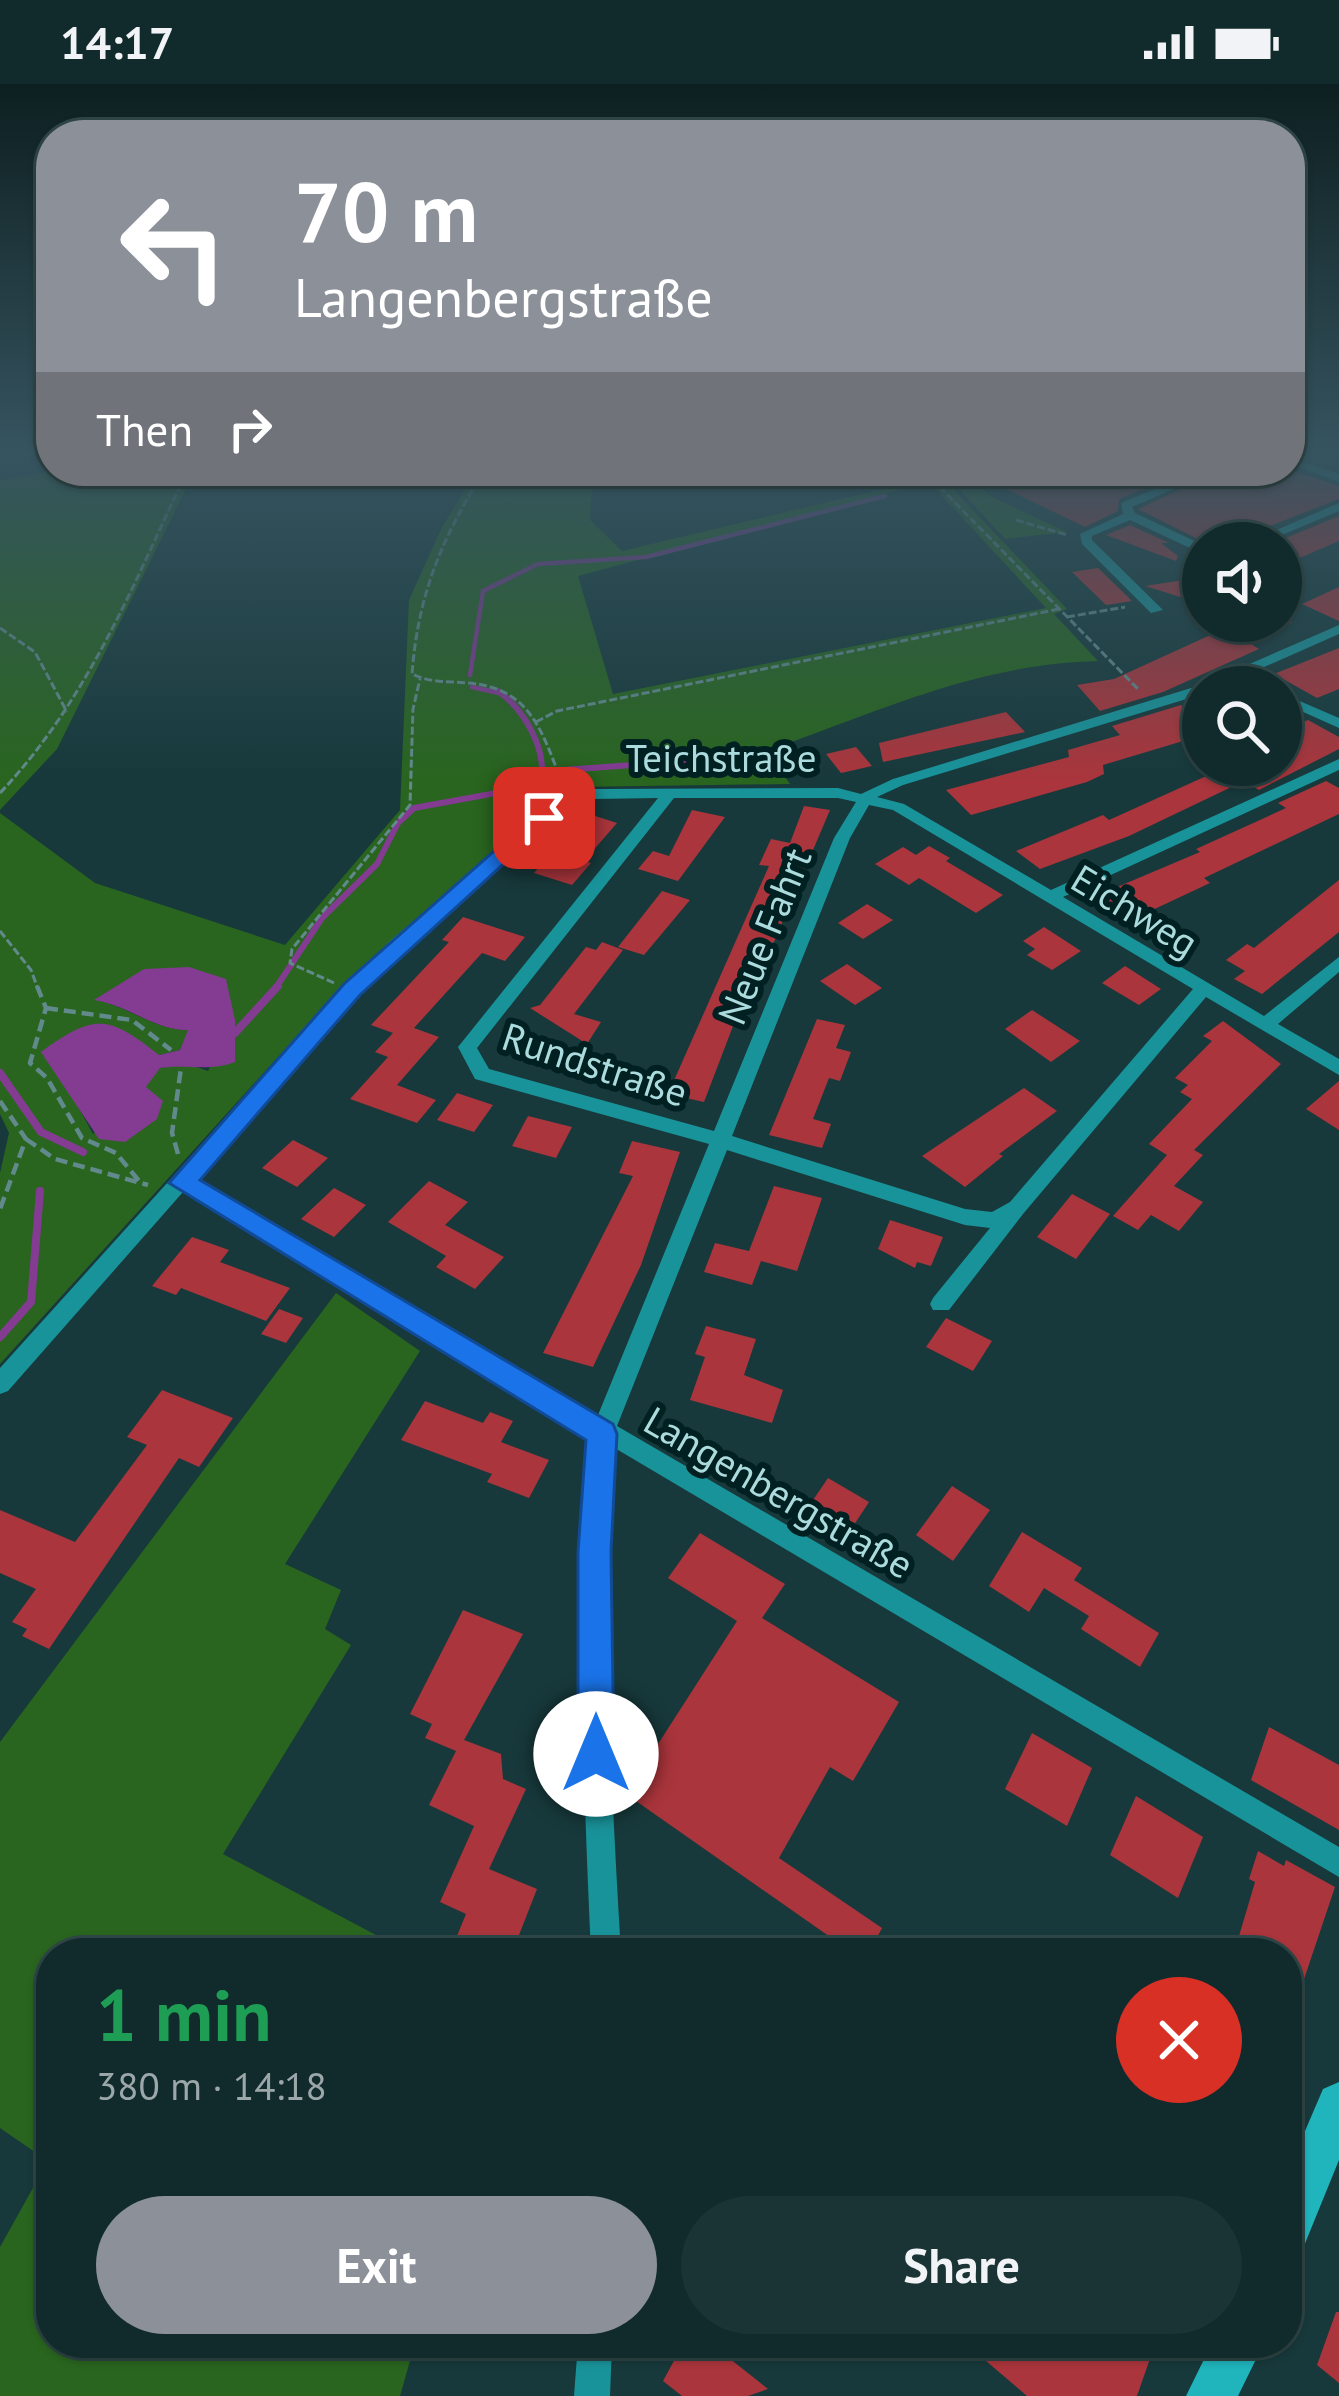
<!DOCTYPE html>
<html lang="en">
<head>
<meta charset="utf-8">
<style>
  :root { --surface:#112b2c; --page:#1a3334; --text:#f1f3f6; --muted:#9ca7a9; --line:#304748; --accent:#8c9099 }
  body { margin:0; font-family:"PT Sans",sans-serif; background:var(--page); color:var(--text); height:100vh; display:flex; flex-direction:column; font-size:45px; white-space:nowrap }
  * { box-sizing:border-box; margin:0 }
  p { font-size:39px; color:var(--muted) }
  .icon { flex:none; width:66px; height:66px; fill:none; stroke:currentColor; stroke-width:2; stroke-linecap:round; stroke-linejoin:round }
  .map { position:relative; flex:1; overflow:hidden }
  .side { position:absolute; left:36px; top:1854px; width:1266px; height:420px; display:flex; flex-direction:column; background:var(--surface); border-radius:48px; box-shadow:0 3px 9px #0004,0 0 0 3px var(--line) }
  .side>* { flex:none }
  .banner { position:absolute; left:36px; top:36px; width:1269px; height:366px; border-radius:48px; box-shadow:0 3px 9px #0004,0 0 0 3px var(--line); background:#8c9099; color:#fff; overflow:hidden }
  .tools { position:absolute; left:1182px; top:438px; display:grid; gap:24px }
  .tools a { display:grid; place-items:center; width:120px; height:120px; border-radius:50%; background:var(--surface); box-shadow:0 3px 9px #0004,0 0 0 3px var(--line); font-size:60px }
  .pin { position:absolute; display:grid; place-items:center; width:102px; height:102px; color:#fff; margin:-51px; border-radius:24px; box-shadow:0 6px 18px #0006 }
  .me { position:absolute; width:132px; margin:-66px; rotate:0deg; stroke-linejoin:round; filter:drop-shadow(0 0 9px #0008) }
  .turn { display:flex; align-items:center; gap:42px; height:252px; padding:0 60px; font-size:54px }
  .turn .icon { width:156px; height:156px; stroke-width:2.5 }
  .turn b { display:block; font-size:84px; line-height:102px }
  .then { display:flex; align-items:center; height:114px; padding:0 60px; background:#0003; gap:24px; font-size:45px }
  .round { display:grid; place-items:center; flex:none; width:126px; height:126px; border-radius:63px; background:var(--page) }
  .head { display:flex; align-items:center; justify-content:space-between; height:204px; padding:0 60px }
  h1 { font-size:72px; font-weight:700; line-height:90px; color:#1e9e55 }
  .button { display:flex; gap:24px; margin-top:auto; padding:24px 60px }
  .button a { flex:1; height:138px; border-radius:72px; background:var(--accent); color:#fff; font-size:48px; font-weight:700; line-height:138px; text-align:center }
  .button a+a { background:var(--page); color:var(--text) }
  .status { display:flex; justify-content:space-between; align-items:center; height:84px; padding:0 60px; background:var(--surface); direction:ltr }
  .status svg { height:33px; fill:currentColor }
  .map>svg:first-child { display:block }
  .green { fill:#29651f; fill-rule:evenodd }
  .water { fill:#843b92 }
  .lines { fill:none; stroke-linecap:round; stroke-linejoin:round }
  .stream-far2 { stroke:#843b92; stroke-width:4.5 }
  .stream-far1 { stroke:#843b92; stroke-width:6 }
  .stream { stroke:#843b92; stroke-width:8 }
  .building { fill:#aa353c }
  .path-far1 { stroke:#628a8d; stroke-width:3; stroke-dasharray:8 3; stroke-linecap:butt }
  .path { stroke:#628a8d; stroke-width:4.5; stroke-dasharray:12 6; stroke-linecap:butt }
  .minor { fill:#19939a; fill-rule:evenodd }
  .major { fill:#20b4bc; fill-rule:evenodd }
  .route { fill:#1a73e8; stroke:#114b97; stroke-width:3 }
  .labels { text-anchor:middle; dominant-baseline:central; stroke-width:12; stroke-linejoin:round; paint-order:stroke }
  .street-label { font-size:39px; fill:#acdbde; stroke:#002022 }
</style>
</head>
<body>
<div class="status"><b>14:17</b><svg viewBox="0 0 49 12"><path d="M0 12V9h3v3zM5 12V6h3v6zM10 12V3h3v9zM15 12V0h3v12zM26 1h20v11H26zM47 4h2v5h-2z"/></svg></div>
<div class="map">
<svg width="1339" height="2312" viewBox="0 0 1339 2312">
  <rect width="100%" height="100%" fill="#17393b"/>
  <path class="green" d="M51,387h144l-138,278 -57,61v-330z
    M477,387h116l-3,49 32,31 303,-72 -6,-8h17l131,138 -13,5 44,47c-120,3 -219,50 -331,90l23,33 -216,3 -17,10 -170,147 -110,114 -277,306v-191l9,-40 -9,-19v-301l95,70 190,62 115,-135 9,-210 33,-73zM929,398l117,126 -433,86 -35,-118zM101,917l134,19 -27,51 -20,-7 -28,4 -67,66 -18,-33 84,-46 21,-5 9,-20c-30,1 -58,-21 -88,-29z
    M964,387l26,25 77,36 -62,7 -59,-64z
    M336,1209l84,58 -135,213 56,26 -16,39 26,16 -128,209 187,99h-359v390h364l-15,53h-400v-149l48,-86 -48,-33v-386z"/>
  <path class="water" d="M189,883l37,12 9,41v42c-26,10 -47,2 -75,6l-14,19 17,14 -6,18 -32,23 -26,-3 -58,-87c54,-39 67,-37 118,3l21,-5 8,-20c-32,1 -60,-25 -94,-30l50,-31z"/>
  <g class="lines">
    <path class="stream-far2" d="M470,591l13,-84 55,-27 108,-7 239,-61
      M472,603l31,7"/>
    <path class="stream-far1" d="M563,686l193,-14
      M275,905l47,-71 55,-54 21,-41 16,-15 126,-23c9,-33 -15,-75 -42,-94"/>
    <path class="stream" d="M235,949l43,-47
      M0,989l41,59 42,20
      M0,1253l31,-35 9,-111"/>
  </g>
  <path class="building" d="M969,387h218l-68,28 -1,12 -33,16z
    M1219,387l79,1 41,14v13l-112,44h-21l-68,-34z
    M1339,432v25l-58,25v-23l-5,-1z
    M1130,441l39,18h-8l17,13 -2,5 -70,-26z
    M1098,484l29,28 5,5 -26,4 -34,-33z
    M1203,493v27l-58,-18z
    M1339,503v34l-37,-17z
    M1241,537l52,1 -47,19 13,8 -96,43 -63,19 -23,-26 37,-6z
    M1339,564v41l-22,9 -43,-24z
    M1181,621l22,18v12l-100,30 1,9 -17,8 -116,33 -25,-25 123,-33 -1,-7 52,-15 -8,-9z
    M1006,628l19,20 -142,30 -4,-19z
    M1308,636l31,17v12l-80,41 -15,-9 -115,55 -89,33 -24,-18 87,-36 6,5 115,-52 -5,-3h62v-33z
    M856,663l16,19 -31,7 -15,-19z
    M1326,697l13,7v26l-135,64 6,5 -81,38 -33,-25 104,-44 -4,-3 90,-41 -8,-5z
    M804,722l26,4 -81,191 -6,-1 -39,102 -36,-8 101,-228 -10,-1 12,-26 19,4z
    M692,726l33,7 -47,64 -40,-12 15,-18 16,5z
    M586,729l31,10 -33,38 7,2 -19,22 -38,-12z
    M929,762l21,12 -4,3 57,34 -27,18 -57,-35 -10,7 -34,-21 28,-17 13,8z
    M1339,796v52l-77,62 -28,-15 11,-8 -19,-11 21,-16 7,4z
    M662,807l28,9 -46,55 -26,-8z
    M867,820l26,16 -30,19 -25,-16z
    M463,833l62,20 -20,24 -23,-8 -68,75 25,9 -42,48 39,15 -19,23 -67,-24 38,-42 -13,-5 18,-19 -22,-8 78,-83 -7,-2z
    M1044,843l37,24 -29,19 -25,-15 8,-6 -12,-8z
    M602,858l21,8 -49,64 27,8 -14,22 -57,-36 10,-3 46,-58 10,3z
    M847,880l35,24 -27,17 -35,-24z
    M1125,882l36,23 -22,16 -37,-22z
    M1032,926l48,31 -29,21 -46,-33z
    M817,935l28,6 -9,23 15,4 -11,29 -11,-3 -16,41 18,5 -9,24 -53,-13z
    M1223,937l58,43 -87,86 9,5 -29,31 29,16 -24,29 -28,-16 -13,15 -25,-14 54,-61 -18,-11 43,-45 -12,-7 8,-7 -13,-7 37,-37 -9,-5z
    M1339,997v49l-33,-21z
    M1024,1004l33,23 -58,43 4,2 -38,31 -43,-31z
    M457,1009l36,12 -19,27 -37,-12z
    M528,1032l44,11 -16,31 -44,-12z
    M293,1056l35,18 -31,29 -35,-19z
    M632,1057l48,11 -39,113 -48,102 -50,-14 90,-177 -14,-3z
    M429,1097l39,21 -23,23 59,32 -29,32 -39,-22 10,-11 -58,-34z
    M774,1102l48,12 -25,73 -36,-10 -9,24 -48,-13 11,-29 34,8z
    M334,1104l32,17 -32,32 -33,-18z
    M1072,1110l38,20 -34,45 -39,-22z
    M890,1136l53,17 -12,29 -14,-4 -2,6 -37,-19z
    M192,1153l37,13 -9,12 70,26 -24,33 -85,-33 -5,7 -24,-9z
    M279,1225l24,9 -17,25 -25,-9z
    M946,1234l46,23 -19,30 -47,-24z
    M706,1242l50,13 -12,36 39,15 -11,33 -82,-23 15,-43 -10,-3z
    M162,1306l71,28 -34,49 -20,-9 -130,191 -27,-13 5,-7 -15,-7 24,-33 -36,-16v-63l75,32 72,-97 -20,-8z
    M425,1317l58,22 7,-11 23,9 -12,21 48,18 -20,38 -42,-16 5,-8 -91,-34z
    M828,1394l41,24 -17,26 -41,-25z
    M952,1402l38,24 -37,51 -37,-26z
    M1022,1448l60,36 -8,12 85,53 -19,34 -59,-38 8,-13 -45,-28 -15,24 -40,-26z
    M700,1449l85,51 -23,34 137,84 -46,79 -23,-14 -51,91 103,70 -13,25h-16l-227,-159 111,-173 -69,-43z
    M463,1526l60,24 -59,106 37,14 2,25 23,10 -37,80 48,20 -25,64h-62l16,-39 -26,-12 34,-76 -45,-21 27,-54 -31,-13 7,-14 -22,-10z
    M1269,1643l70,38v65l-88,-50z
    M1032,1649l60,35 -25,58 -62,-37z
    M1136,1712l67,41 -25,61 -68,-43z
    M1258,1767l26,15 2,-6 49,27 -44,131h-4v-65h-53l21,-71 -6,-3z
    M1336,2228h3v71l-22,-18z
    M675,2259h35l58,46 -20,7h-66l-19,-15 13,-24z
    M965,2259h179l9,7 -16,46h-110z"/>
  <g class="lines">
    <path class="path-far1" d="M484,387c-42,67 -66,123 -72,203 18,9 36,7 55,9 63,4 75,48 95,100
      M924,387l215,219
      M929,392l24,-5
      M1016,436l51,15
      M1067,533l58,-10
      M0,544l35,24 32,60
      M536,638l21,-11 502,-102
      M0,709c88,-93 133,-208 187,-322
      M0,847l31,39 7,19
      M334,899l-44,-20 2,-14 118,-144 3,-96 7,-30"/>
    <path class="path" d="M37,902l9,22 -16,55 17,15 35,60 34,15 23,28
      M46,924l86,12 39,30
      M0,1017l26,38 -26,70
      M26,1055l29,20 93,26
      M178,1070l-6,-21 9,-65"/>
    <path class="minor" d="M1290,373l49,17v8l-49,-18z
      M1199,387h16l-83,36 3,6 68,32v9l-73,-34 -38,16v4l71,70 -12,3 -69,-69 -2,-10 43,-20 -2,-11z
      M1339,419v8l-76,32h-17z
      M1339,541v9l-120,53h-16v7l-300,91 -26,12 27,7 147,86 288,-131v11l-276,127 201,119 75,-59v15l-61,52 61,35v16l-133,-78 -183,217 -74,96h-16l-3,-6 3,-6 57,-70 -25,-3 -238,-75 -110,276 722,421v30l-726,-430c-11,169 -2,337 8,506h-30c-8,-174 -14,-346 -1,-519l-407,-242 -175,199 -8,3v-26l346,-383 45,-45 172,-144 31,-7 244,-1 23,6 32,-15 308,-94zM658,714l-200,249 17,32 234,65 -111,271 -403,-236 163,-186 45,-45 171,-145 20,-4zM674,714h164l18,4 -22,36 -120,293 -225,-62 -12,-21zM869,721l24,5 300,179 -183,213 -18,10 -27,-3 -233,-73 118,-298z
      M1281,609l58,25v10l-58,-26z
      M578,2259h34l-2,53h-36z"/>
    <path class="major" d="M1339,1998v78l-35,86 -17,7v-80l36,-84z
      M1212,2259h52l-26,53h-52z"/>
  </g>
  <linearGradient id="sky" x2="0" y2="1"><stop stop-color="#0d1f20"/><stop offset="0.53" stop-color="#365460"/><stop offset="1" stop-color="#365460" stop-opacity="0"/></linearGradient>
  <rect width="1339" height="696" fill="url(#sky)"/>
  <path class="route" d="M536,730l18,4 -194,177 -160,185 413,244 4,10 -6,118 3,202 -6,12 -12,5 -13,-5 -5,-12v-202l8,-112 -417,-257 175,-199z"/>
  <g class="labels">
    <g class="street-label">
      <text x="721" y="673">Teichstraße</text>
      <text transform="translate(1135 826) rotate(31)">Eichweg</text>
      <text transform="translate(764 852) rotate(-68)">Neue Fahrt</text>
      <text transform="translate(595 980) rotate(18)">Rundstraße</text>
      <text transform="translate(779 1408) rotate(30)">Langenbergstraße</text>
    </g>
  </g>
</svg>
<div class="tools">
<a><svg class="icon" aria-label="sound" viewBox="0 0 24 24"><path d="M4 9h4l5-4v14l-5-4H4zM17 9q2 3 0 6"/></svg></a>
<a><svg class="icon" aria-label="search" viewBox="0 0 24 24"><circle cx="10" cy="10" r="6"/><path d="M15 15l6 6"/></svg></a>
</div>
<div class="pin" style="left:544px;top:734px;background:#d93025"><svg class="icon" aria-label="arrive" viewBox="0 0 24 24"><path d="M6 21V4h12l-3 4 3 4H6"/></svg></div>
<svg class="me" style="left:596px;top:1670px" viewBox="-20 -20 40 40"><circle r="19" fill="#fff"/><path d="M0-13L10 11 0 6-10 11z" fill="#1a73e8"/></svg>
<div class="banner">
<div class="turn"><svg class="icon" aria-label="left" viewBox="0 0 24 24"><path d="M17 20v-9H6M10 6l-5 5 5 5"/></svg><div><b>70 m</b>Langenbergstraße</div></div>
<div class="then">Then<svg class="icon" aria-label="right" viewBox="0 0 24 24"><path d="M7 20v-9h11M14 6l5 5-5 5"/></svg></div>
</div>
<section class="side">
<div class="head"><div><h1>1 min</h1><p>380 m · 14:18</p></div><a class="round" style="background:#d93025;color:#fff"><svg class="icon" aria-label="close" viewBox="0 0 24 24"><path d="M6 6l12 12M18 6L6 18"/></svg></a></div>
<div class="button"><a>Exit</a><a>Share</a></div>
</section>
</div>
</body>
</html>
